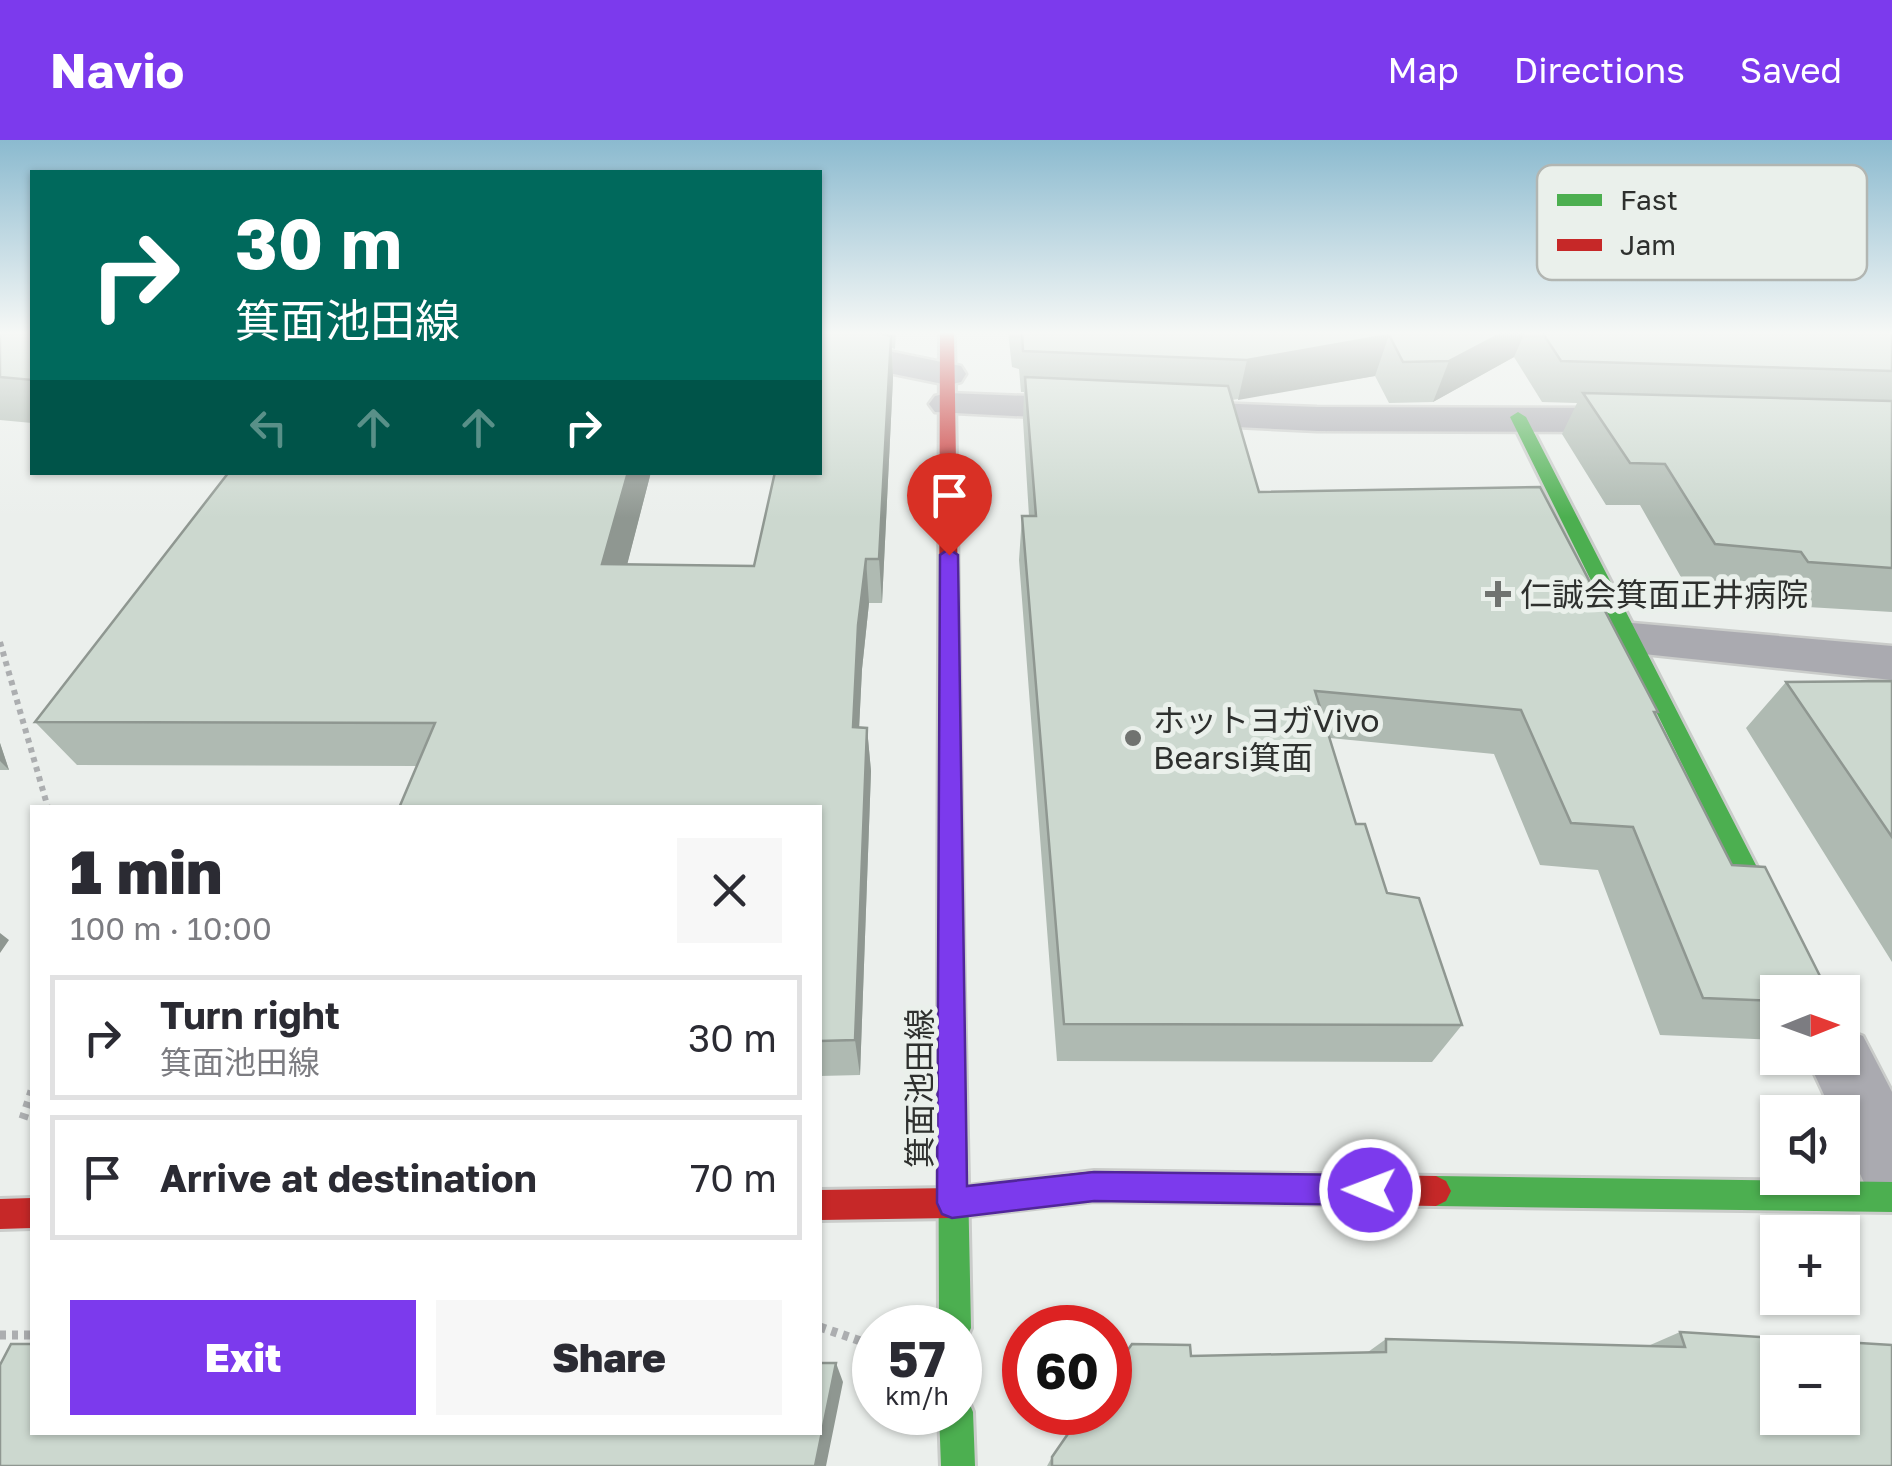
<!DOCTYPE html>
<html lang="en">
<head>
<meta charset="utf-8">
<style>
  :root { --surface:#fff; --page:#f7f7f7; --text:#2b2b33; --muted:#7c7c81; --line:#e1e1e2; --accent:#7c3aed }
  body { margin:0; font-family:"Golos Text","Noto Sans JP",sans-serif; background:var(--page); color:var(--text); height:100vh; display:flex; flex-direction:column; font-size:38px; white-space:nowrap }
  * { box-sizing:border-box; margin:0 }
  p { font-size:32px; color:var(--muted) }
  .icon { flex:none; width:55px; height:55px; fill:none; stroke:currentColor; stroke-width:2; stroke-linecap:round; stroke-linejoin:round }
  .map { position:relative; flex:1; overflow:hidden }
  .panel { position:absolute; left:30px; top:665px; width:792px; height:630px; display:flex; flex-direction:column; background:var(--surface); border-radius:0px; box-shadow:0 2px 8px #0004 }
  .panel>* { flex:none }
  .hud { position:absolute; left:30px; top:30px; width:792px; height:305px; border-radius:0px; box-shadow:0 2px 8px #0004; background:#00695c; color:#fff; overflow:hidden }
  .needle { width:65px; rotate:89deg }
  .controls { position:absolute; left:1760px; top:835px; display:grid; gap:20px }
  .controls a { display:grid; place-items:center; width:100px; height:100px; border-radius:0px; background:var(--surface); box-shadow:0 2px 8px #0004; font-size:50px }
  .speed { position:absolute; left:852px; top:1165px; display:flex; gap:20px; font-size:50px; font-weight:700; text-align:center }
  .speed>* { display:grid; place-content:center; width:130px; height:130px; border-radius:50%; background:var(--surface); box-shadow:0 2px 8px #0004; line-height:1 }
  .speed small { font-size:25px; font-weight:400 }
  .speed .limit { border:15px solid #d22; background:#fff; color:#111 }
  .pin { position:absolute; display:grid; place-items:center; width:85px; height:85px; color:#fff; margin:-102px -42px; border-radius:50% 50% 50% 0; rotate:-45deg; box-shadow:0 0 10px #0007 }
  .pin .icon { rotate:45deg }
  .me { position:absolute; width:110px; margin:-55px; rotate:271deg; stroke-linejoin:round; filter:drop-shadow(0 0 8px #0008) }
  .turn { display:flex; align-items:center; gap:35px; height:210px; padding:0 40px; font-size:45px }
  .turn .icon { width:130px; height:130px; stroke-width:2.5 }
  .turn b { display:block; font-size:70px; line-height:85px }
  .lanes { display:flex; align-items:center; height:95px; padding:0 40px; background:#0003; justify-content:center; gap:50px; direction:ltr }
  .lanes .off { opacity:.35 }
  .round { display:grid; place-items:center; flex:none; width:105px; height:105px; border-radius:0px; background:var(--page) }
  .head { display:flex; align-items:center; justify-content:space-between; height:170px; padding:0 40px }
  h1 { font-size:60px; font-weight:800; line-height:75px }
  .primary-button { display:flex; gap:20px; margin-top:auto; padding:20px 40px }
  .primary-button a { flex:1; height:115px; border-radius:0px; background:var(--accent); color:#fff; font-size:40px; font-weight:800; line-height:115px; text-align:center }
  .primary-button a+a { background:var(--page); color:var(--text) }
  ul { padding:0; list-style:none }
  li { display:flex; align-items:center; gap:30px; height:125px; margin:0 20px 15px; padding:0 20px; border:5px solid var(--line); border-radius:0px }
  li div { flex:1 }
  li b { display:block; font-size:38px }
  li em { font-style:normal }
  header { display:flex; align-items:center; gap:60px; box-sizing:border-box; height:140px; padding:0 50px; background:var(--accent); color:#fff }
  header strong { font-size:48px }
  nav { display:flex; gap:55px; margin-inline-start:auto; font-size:35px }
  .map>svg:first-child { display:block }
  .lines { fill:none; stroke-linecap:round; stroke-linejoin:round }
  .street-casing { stroke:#caccca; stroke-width:5 }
  .fast-casing { stroke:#caccca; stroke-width:6 }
  .jam-casing { stroke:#caccca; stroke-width:6 }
  .path-far1 { stroke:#acaeb0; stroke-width:6; stroke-dasharray:5 5; stroke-linecap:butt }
  .path { stroke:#acaeb0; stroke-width:9; stroke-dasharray:6 6; stroke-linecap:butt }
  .street { fill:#aaaab0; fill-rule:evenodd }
  .fast { fill:#4caf50; fill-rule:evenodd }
  .jam { fill:#c62828; fill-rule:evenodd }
  .wall { fill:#afbab2 }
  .shaded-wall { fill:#8f9791 }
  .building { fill:#ccd8cf; stroke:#8f9791; stroke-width:2.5; fill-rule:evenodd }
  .route { fill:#7c3aed; stroke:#51269a; stroke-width:2.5 }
  .poi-dot { fill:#707370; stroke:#eaf0eb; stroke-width:4 }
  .labels { text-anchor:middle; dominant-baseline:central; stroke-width:10; stroke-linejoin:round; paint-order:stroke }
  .poi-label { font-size:32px; fill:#2e302e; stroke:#eaf0eb; text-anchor:start }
  .street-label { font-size:32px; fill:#2e302e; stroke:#eaf0eb }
  .key { fill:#eaf0eb; stroke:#b2b6b2; stroke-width:2.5 }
  .key-label { font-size:28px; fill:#2e302e }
</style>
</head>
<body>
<header>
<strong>Navio</strong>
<nav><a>Map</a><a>Directions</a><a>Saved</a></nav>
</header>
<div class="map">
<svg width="1892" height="1326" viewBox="0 0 1892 1326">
  <rect width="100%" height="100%" fill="#ebefec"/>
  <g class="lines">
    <g class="street-casing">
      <path id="street" d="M820,197l141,29 5,8 -5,8 -13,3 -128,-26z
        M948,253l369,14 328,1 14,4 5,8 -5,8 -14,4 -328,-1 -382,-19 -6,-8 6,-8z
        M1632,483l260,23v34l-277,-29 -7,-12 7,-12z
        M1842,888l21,8 29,56v107l-25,-10 -25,-54v-23h-10l-25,-54h35z"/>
    </g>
    <g class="fast-casing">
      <path id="fast" d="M1518,272l8,5 295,575h-26l-285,-575z
        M951,839l9,3 4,8 7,338 -5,11 -6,3v-14h-21l-1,-338 4,-8z
        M1436,1036l456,6v30l-456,-6 -10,-5 -5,-10 5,-10z
        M960,1257l8,3 5,12 2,54h-34l-2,-54h21z"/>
    </g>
    <g class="jam-casing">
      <path id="jam" d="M940,192h14l10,658 -4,8 -9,3 -9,-3 -4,-8z
        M1094,1031l342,5 10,5 5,10 -5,10 -10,5 -342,-5 -142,17 -132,2v-30l132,-2z
        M32,1058v30l-32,1v-30z"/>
    </g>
    <path class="path-far1" d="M0,502l48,166"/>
    <path class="path" d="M23,979l9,-28
      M820,1187l55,19 -2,61
      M0,1195h32"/>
    <use href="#street" class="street"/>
    <use href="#fast" class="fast"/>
    <use href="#jam" class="jam"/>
  </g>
  <path class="wall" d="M0,192h32v91l-32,-3z
    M820,192h76l-1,17 -3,-1 1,30 -11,225h-13l-7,66 -3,59h8l4,43 -11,304 -40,1v-268l-404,-42 -339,-1 -42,-43 616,-250 -24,92 127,2z
    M1008,192h884v280l-117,-7 -6,-11 -83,-8 -46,-81h-34l-44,-71 15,-31 -35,-1 -28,-45 -81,45 -44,1 -14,-27 -143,24 27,92 399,220 -3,3 123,277v48l-118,-5 -62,-165 -58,-5 -46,-111 -164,-16 26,86 31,69 75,132 -30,37 -375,-1 -38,-501 3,-44h7l-6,-96 1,-28h-3l-2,-23 -7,-2z
    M1892,541v281l-146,-234 40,-46z
    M0,603l9,27h-9z
    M1680,1192l212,134h-845l5,-9 316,-105 18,-13 262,7z"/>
  <path class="shaded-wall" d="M1504,192h21l-11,25 -81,45 16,-41z
    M1389,195l-14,41 -137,24 9,-40z
    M891,196l2,42 -11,225 -3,-44z
    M628,332h23l-35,136 -14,-44z
    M866,419l3,44 -7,66 -5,101 -4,-43 5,-102z
    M867,588l4,43 -11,304 -5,-35z
    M0,603l9,27 -9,-9z
    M0,793l9,7 -9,13z
    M836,1223l7,19 -17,84h-11z"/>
  <path class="building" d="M0,192h32v48l-32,-3z
    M820,192h55l16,4 -12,223h-13l-8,66 -5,102 14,1 -12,312 -35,1v-233h-421l36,-85 -400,-1 194,-250h399l-26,92 152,2 21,-94h45z
    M1022,192h482l-55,29 -46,1 -14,-27 -142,25 -224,-9z
    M1542,192h350v39l-331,-10z
    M1025,237l203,9 31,106 281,-5 118,225h-4l78,153 33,2 63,125h-50v9l-75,-3 -70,-171 -62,-4 -50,-113 -206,-19 41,133h9l22,69 32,5 43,127 -398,-1 -42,-508h14z
    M1583,253l309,8v167l-84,-6 -7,-10 -86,-8 -50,-80 -35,-1z
    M1892,541v156l-106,-155z
    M1680,1192l212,13v121h-840v-9l31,-45h27v-37l22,-31 58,1 1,11 195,-4v-13l299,8zM1778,1212h64v66h-64z
    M11,1204h21v88h788v-69h16l-21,103h-815v-101z"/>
  <linearGradient id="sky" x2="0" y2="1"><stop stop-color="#8bbacf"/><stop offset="0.51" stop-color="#f6f8f6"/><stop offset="1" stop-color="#f6f8f6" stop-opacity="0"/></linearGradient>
  <rect width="1892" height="378" fill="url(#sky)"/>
  <path class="route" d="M949,409l9,6 9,631 127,-14 276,3 10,4 5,11 -5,10 -10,5 -276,-4 -142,17 -10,-4 -5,-11 3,-648z"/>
  <g class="poi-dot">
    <path d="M1493 439h10v10h10v10h-10v10h-10v-10h-10v-10h10z"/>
    <circle cx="1133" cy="598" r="10"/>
  </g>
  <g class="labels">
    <g class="poi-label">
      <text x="1520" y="454">仁誠会箕面正井病院</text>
      <text x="1153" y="580">ホットヨガVivo<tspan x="1153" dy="37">Bearsi箕面</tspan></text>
    </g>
    <g class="street-label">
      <text transform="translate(919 948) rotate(-90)">箕面池田線</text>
    </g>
  </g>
  <rect x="1537" y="25" width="330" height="115" rx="15" class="key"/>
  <rect x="1557" y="54" width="45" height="12" fill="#4caf50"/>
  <rect x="1557" y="99" width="45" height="12" fill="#c62828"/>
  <g class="key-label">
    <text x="1620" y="70">Fast</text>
    <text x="1620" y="115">Jam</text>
  </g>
</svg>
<div class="controls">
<a><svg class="needle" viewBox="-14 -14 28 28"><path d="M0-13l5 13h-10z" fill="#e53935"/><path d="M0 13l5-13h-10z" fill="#7c7c81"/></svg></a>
<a><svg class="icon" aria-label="sound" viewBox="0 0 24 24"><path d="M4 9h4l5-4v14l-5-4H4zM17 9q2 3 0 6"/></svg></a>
<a>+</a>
<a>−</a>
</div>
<div class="speed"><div>57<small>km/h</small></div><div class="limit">60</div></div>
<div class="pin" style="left:949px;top:415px;background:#d93025"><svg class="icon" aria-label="arrive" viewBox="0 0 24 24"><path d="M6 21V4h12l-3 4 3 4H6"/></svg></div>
<svg class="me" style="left:1370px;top:1050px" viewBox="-20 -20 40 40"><circle r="17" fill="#7c3aed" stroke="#fff" stroke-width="3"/><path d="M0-11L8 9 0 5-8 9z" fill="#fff"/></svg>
<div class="hud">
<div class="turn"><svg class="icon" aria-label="right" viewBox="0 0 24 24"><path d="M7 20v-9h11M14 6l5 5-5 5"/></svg><div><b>30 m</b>箕面池田線</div></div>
<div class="lanes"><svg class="icon off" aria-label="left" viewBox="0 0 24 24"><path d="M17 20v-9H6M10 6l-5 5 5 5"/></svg><svg class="icon off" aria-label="ahead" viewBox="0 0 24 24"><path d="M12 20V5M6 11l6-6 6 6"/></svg><svg class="icon off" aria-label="ahead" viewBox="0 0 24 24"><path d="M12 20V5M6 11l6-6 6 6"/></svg><svg class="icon" aria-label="right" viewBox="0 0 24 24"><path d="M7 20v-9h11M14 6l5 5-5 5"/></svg></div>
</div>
<section class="panel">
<div class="head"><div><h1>1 min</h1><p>100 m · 10:00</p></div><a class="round"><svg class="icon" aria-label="close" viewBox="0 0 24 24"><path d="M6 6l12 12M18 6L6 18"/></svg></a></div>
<ul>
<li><svg class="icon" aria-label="right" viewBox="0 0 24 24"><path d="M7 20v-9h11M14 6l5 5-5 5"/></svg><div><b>Turn right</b><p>箕面池田線</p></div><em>30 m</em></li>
<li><svg class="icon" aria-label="arrive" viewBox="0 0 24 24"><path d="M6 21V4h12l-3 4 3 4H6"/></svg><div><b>Arrive at destination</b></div><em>70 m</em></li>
</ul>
<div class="primary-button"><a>Exit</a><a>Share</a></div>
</section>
</div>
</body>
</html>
